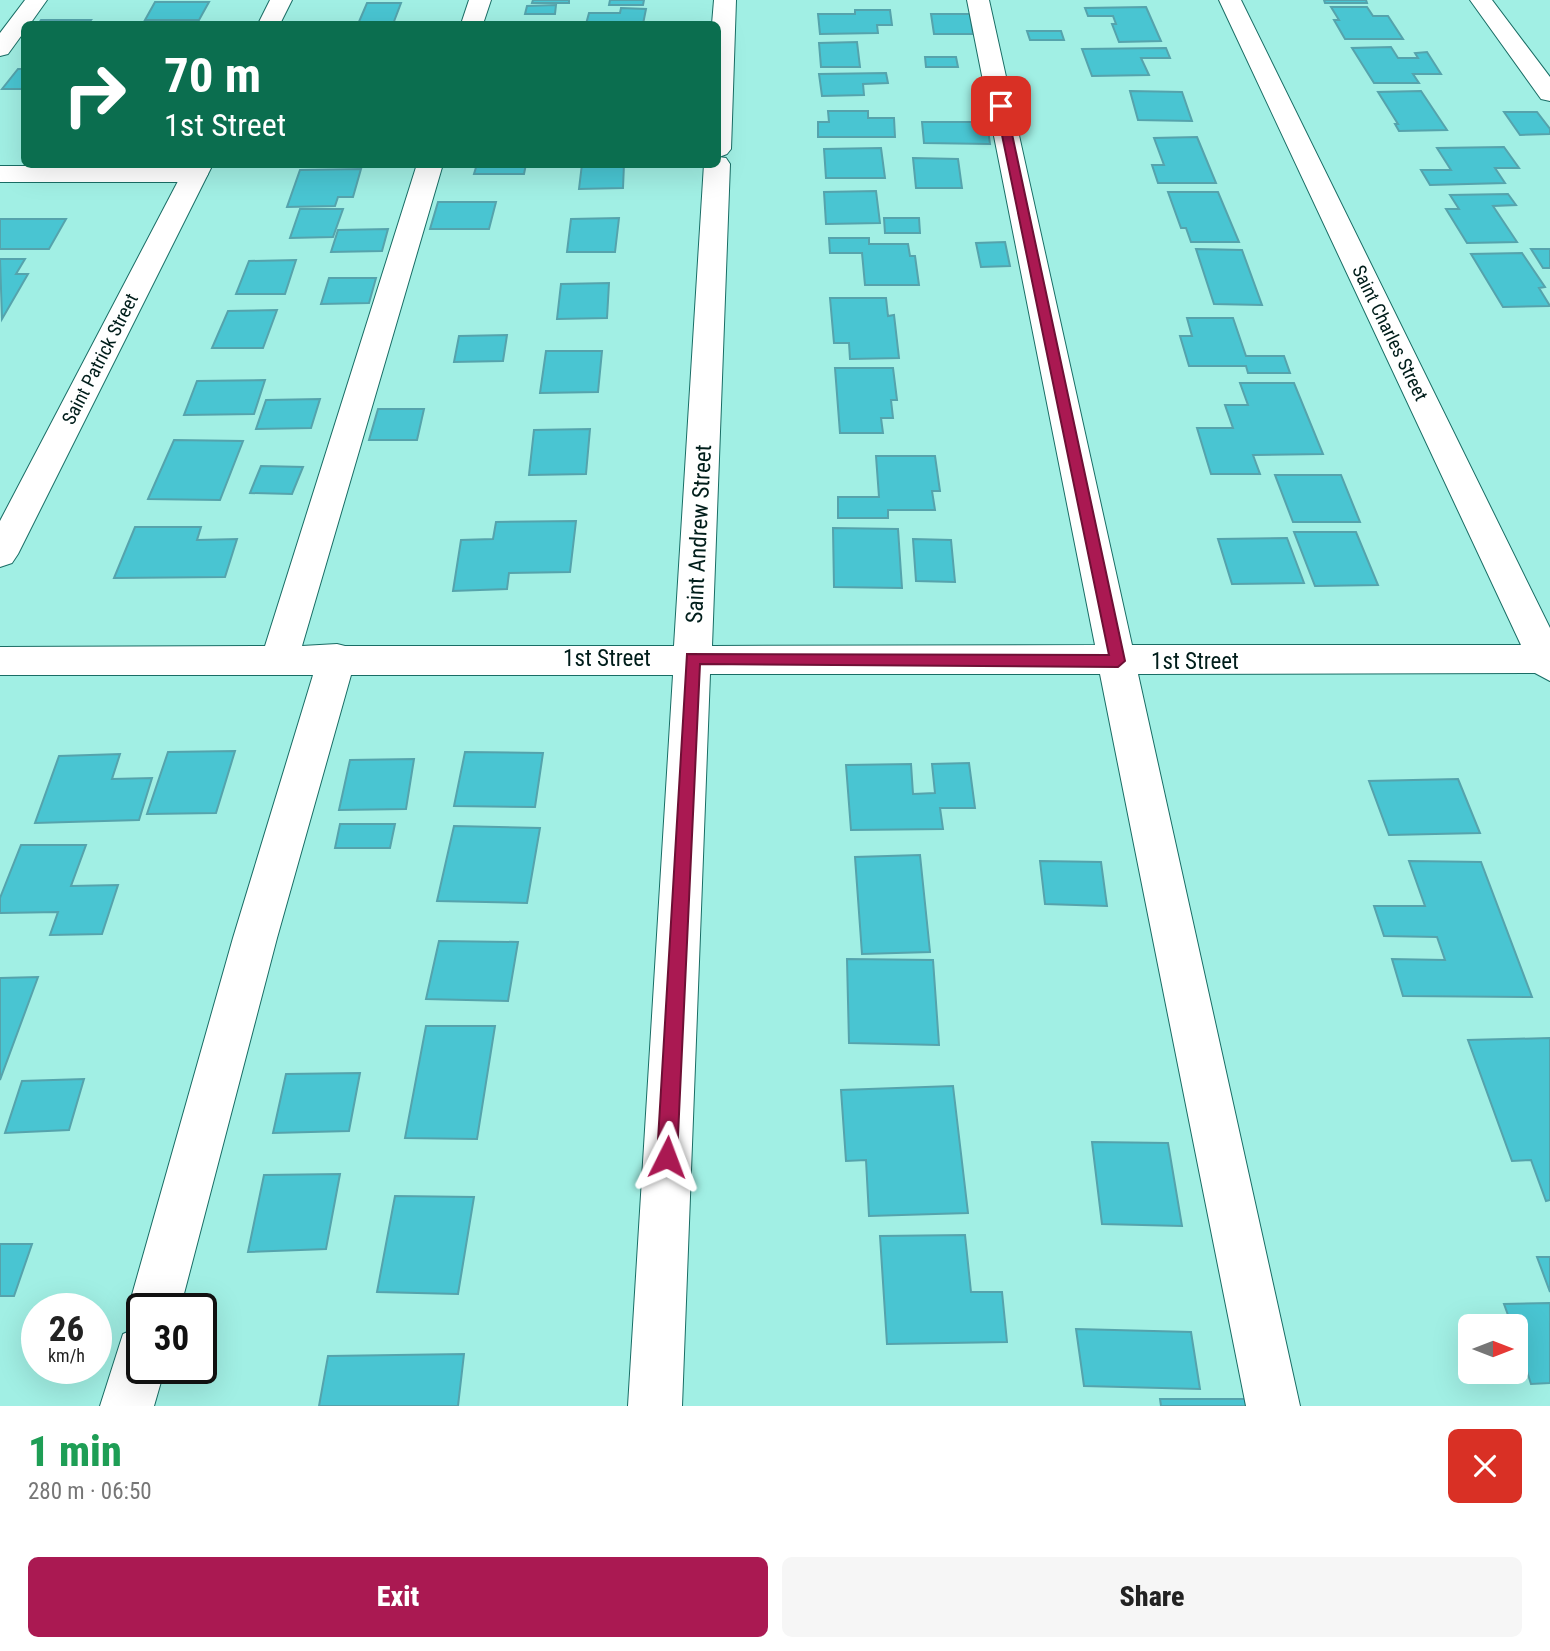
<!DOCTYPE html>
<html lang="en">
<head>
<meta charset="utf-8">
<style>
  :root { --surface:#fff; --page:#f6f6f6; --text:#222; --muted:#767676; --accent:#aa1952 }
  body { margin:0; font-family:"Roboto Condensed",sans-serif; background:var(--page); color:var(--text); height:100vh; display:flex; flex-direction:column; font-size:26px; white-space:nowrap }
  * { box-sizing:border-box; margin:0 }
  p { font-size:23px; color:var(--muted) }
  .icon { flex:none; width:38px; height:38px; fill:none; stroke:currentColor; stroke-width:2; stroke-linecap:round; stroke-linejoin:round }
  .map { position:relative; height:1406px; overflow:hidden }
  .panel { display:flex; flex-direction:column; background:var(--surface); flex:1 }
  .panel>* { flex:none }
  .banner { position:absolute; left:21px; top:21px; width:700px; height:147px; border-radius:10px; box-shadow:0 7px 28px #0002; background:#0b6e4f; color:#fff; overflow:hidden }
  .needle { width:46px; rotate:90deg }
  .buttons { position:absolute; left:1458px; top:1314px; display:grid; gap:14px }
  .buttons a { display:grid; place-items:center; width:70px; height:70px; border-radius:10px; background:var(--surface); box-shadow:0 7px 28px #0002; font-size:35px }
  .speed { position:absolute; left:21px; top:1293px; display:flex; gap:14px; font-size:35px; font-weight:700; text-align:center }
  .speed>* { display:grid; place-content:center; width:91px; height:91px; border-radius:50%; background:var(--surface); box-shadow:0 7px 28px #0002; line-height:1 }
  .speed small { font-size:18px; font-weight:400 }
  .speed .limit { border:4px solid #111; border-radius:10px; background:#fff; color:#111 }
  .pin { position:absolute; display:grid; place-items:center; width:60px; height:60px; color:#fff; margin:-30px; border-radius:14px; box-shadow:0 4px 10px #0006 }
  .me { position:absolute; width:77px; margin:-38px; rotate:3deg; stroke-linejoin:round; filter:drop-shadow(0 0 5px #0008) }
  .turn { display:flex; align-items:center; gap:24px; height:147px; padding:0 28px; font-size:32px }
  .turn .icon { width:91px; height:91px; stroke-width:2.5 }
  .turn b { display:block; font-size:49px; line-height:60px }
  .round { display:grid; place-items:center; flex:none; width:74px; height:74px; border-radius:10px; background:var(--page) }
  .overview { display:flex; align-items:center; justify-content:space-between; height:119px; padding:0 28px }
  h1 { font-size:42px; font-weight:800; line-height:52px; color:#1e9e55 }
  .primary-button { display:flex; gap:14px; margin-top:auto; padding:14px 28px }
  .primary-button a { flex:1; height:80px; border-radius:10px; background:var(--accent); color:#fff; font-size:28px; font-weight:800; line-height:80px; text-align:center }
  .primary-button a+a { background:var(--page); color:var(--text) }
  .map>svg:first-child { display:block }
  .building { fill:#49c5d2; stroke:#55a3ac; stroke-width:2 }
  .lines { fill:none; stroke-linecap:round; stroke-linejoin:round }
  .minor-casing { stroke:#196d65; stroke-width:2 }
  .major-casing { stroke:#196d65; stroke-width:2 }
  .minor { fill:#fff; fill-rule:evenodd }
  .major { fill:#fff; fill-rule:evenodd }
  .route { fill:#aa1952; stroke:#6e1035; stroke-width:2 }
  .labels { text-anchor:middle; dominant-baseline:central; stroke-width:5; stroke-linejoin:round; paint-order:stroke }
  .far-street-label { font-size:19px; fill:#001d1a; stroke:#fff }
  .street-label { font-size:23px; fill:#001d1a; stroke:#fff }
</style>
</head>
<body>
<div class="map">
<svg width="1550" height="1406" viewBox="0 0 1550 1406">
  <rect width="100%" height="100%" fill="#a1efe4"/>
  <path class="building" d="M533,0h36v3h-37z
    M610,0h34l-1,5h-34z
    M1324,0h42l1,3h-42z
    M155,2h54l-10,18h-54z
    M367,3h34l-8,21h-35z
    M556,5l-1,9h-30l2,-8z
    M1146,7l15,34 -42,1 -7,-18h4l-3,-8h-25l-3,-8z
    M1331,7h36l6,9h15l15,23h-58l-11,-19h5z
    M621,8l25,1 -3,15h-57l3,-11h31z
    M855,10h35l2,15h-15l1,8 -58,1 -2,-20h37z
    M931,14h39l3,20h-39z
    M41,20h50l-3,4h-50z
    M1027,31h34l3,9h-34z
    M857,42l3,25h-39l-2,-24z
    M1391,47l7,11h20l-3,-5 12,-1 14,22h-28l6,9h-45l-22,-35z
    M1166,48l4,10h-29l8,17 -57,1 -10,-27z
    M925,57h31l2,10h-32z
    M18,69h6v20h-22z
    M886,73l2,10 -25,1 1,11 -42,1 -3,-22z
    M1130,91l52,1 10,29 -54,-1z
    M1421,91l26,39 -48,1 -4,-7h3l-20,-32z
    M828,111h40v7h26l1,19h-77v-15h11z
    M1504,112h33l13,17v5l-30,1z
    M922,122h65l3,22 -66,-1z
    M1197,137l19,46h-58l-6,-18h12l-10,-27z
    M1504,147l15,21h-24l10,15 -75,2 -9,-15h30l-14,-22z
    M881,148l4,30h-59l-2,-29z
    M913,158l45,1 4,29h-46z
    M477,164h49l-2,10h-50z
    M582,164h42l-1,24 -44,1z
    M361,169l-8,28h-15l-3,9 -48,1 13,-37z
    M876,191l4,32 -54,1 -2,-32z
    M1168,192h50l21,50h-48l-5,-14h-5z
    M1508,194l8,11 -23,1 24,36 -50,1 -21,-34h13l-9,-14z
    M438,202h58l-7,27h-59z
    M300,209h43l-10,28 -43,1z
    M619,218l-4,34h-48l4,-33z
    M884,218h35l1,15h-35z
    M0,219h66l-17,30h-49z
    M388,229l-6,22 -51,1 7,-22z
    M829,238h40v6h39l2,12h5l4,29h-54l-3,-32h-32z
    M1005,242l5,24 -29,1 -5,-24z
    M1196,249l46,1 20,55 -48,-1z
    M1531,249h19v19h-7z
    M1522,253l23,34 -6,1 11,18 -47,1 -32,-53z
    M0,259h25l-9,15h12l-26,45z
    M296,260l-11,34h-49l13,-33z
    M329,278h47l-7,25 -48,1z
    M609,283l-2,35 -50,1 4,-35z
    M830,298h56l2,18 6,-1 5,43 -49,1 -1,-16h-15z
    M277,310l-14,38h-51l16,-37z
    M1187,318h46l13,38h38l6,17h-42l-2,-7h-57l-9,-30h12z
    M507,335l-4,26 -49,1 5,-26z
    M546,351h56l-4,41 -58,1z
    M835,368h58l4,32h-6l2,18h-12l2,15h-43z
    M265,380l-11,34 -70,1 13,-34z
    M1240,383h54l29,71 -70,1 7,19h-49l-14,-46h36l-8,-23h23z
    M320,399l-9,29 -55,1 10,-29z
    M378,409h46l-7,31h-48z
    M590,429l-4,45 -57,1 5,-45z
    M174,440l69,1 -23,59 -72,-1z
    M876,456h59l5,35h-8l3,19h-47v8h-50v-21h41z
    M261,466l42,1 -11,27 -42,-1z
    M1275,475h66l19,47h-67z
    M576,521l-6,51 -61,1 -2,16 -54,2 8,-51 32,-1 3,-17z
    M135,527h66l-4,13 40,-1 -12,38 -111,1z
    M833,528l65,1 4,59 -68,-1z
    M1294,532h62l22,53 -63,1z
    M1287,538l17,45 -72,1 -14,-45z
    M913,539l38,1 4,42 -39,-1z
    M235,751l-19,62 -69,1 21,-62z
    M465,752l78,1 -8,54 -81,-1z
    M120,754l-8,25 40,-1 -13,42 -104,3 24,-67z
    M414,759l-8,50 -67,1 11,-50z
    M969,763l6,45h-35l3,21 -92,1 -5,-65 65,-1 2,30 22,-1 -3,-29z
    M1458,779l22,54 -91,2 -20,-54z
    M340,824h55l-5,24h-55z
    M454,826l86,2 -13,75 -90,-2z
    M21,845h65l-15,41 47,-1 -16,49 -52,1 8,-23 -58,1v-15z
    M920,855l10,97 -68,2 -7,-97z
    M1040,861l61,1 6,44 -62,-2z
    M1409,861l72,1 51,135 -129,-1 -11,-37 53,1 -8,-23 -53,-1 -10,-30h51z
    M439,941l79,1 -10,59 -82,-2z
    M847,959l86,1 6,85 -90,-2z
    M38,977l-38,103v-102z
    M426,1026h69l-18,113 -72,-1z
    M1550,1038v162l-4,1 -15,-41 -19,1 -44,-121z
    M360,1073l-11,58 -76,2 13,-59z
    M84,1079l-15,51 -64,3 17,-52z
    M953,1086l15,127 -99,3 -3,-56 -20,1 -5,-71z
    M1092,1142l76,1 14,83 -80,-2z
    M340,1174l-14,75 -78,3 16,-77z
    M395,1196l79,1 -16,97 -81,-2z
    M965,1235l6,57h31l5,50 -120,2 -7,-108z
    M0,1244h32l-18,52h-14z
    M1537,1257h13v35z
    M1550,1303v80l-19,1 -15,-47v-11h-4l-8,-22z
    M1076,1329l115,3 9,57 -116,-3z
    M464,1354l-6,52h-139l9,-50z
    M1160,1399h89l2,7h-90z"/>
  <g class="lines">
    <g class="minor-casing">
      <path id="minor" d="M25,0h22l-17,24h-6v8l-16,22 -8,2v-23z
        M469,0h22l-8,24h-22z
        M714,0h22l-5,149 -4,5 -8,3 7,1 4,6 -18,482 383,-1 -128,-645h22l143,645h389l-302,-645h22l309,628v53l-15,-8 -397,1 162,732h-54l-146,-732h-390l-28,732h-54l45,-731h-322l-74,263 -97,371h-38v59h23l-11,38h-54l23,-72 14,-6 -9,-19 105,-371 80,-263h-313v-28l265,-1 152,-482h26l-141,482 35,-2 8,2h329l30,-482h14v-140h-6z
        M1470,0h22l58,77v24l-9,-2z
        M0,166h195l9,2 4,6 -4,6 -9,2h-195z"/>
    </g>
    <g class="major-casing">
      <path id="major" d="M270,0h22l-12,24h-22z
        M187,164h26l-195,390 -6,9 -12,4v-46z"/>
    </g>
    <use href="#minor" class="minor"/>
    <use href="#major" class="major"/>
  </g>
  <path class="route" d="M1001,103l5,3 119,555 -7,6 -418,-3 -23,493 -3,7 -7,3 -7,-3 -3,-7 30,-503 422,1 -113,-549z"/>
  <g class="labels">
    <g class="far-street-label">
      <text transform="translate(1390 333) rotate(64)">Saint Charles Street</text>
      <text transform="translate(100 359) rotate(-63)">Saint Patrick Street</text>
    </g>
    <g class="street-label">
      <text transform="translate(699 534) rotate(-87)">Saint Andrew Street</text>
      <text x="607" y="658">1st Street</text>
      <text x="1195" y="661">1st Street</text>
    </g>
  </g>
</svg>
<div class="buttons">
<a><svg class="needle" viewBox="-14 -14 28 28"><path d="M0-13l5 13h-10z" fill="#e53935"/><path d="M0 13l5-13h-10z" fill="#767676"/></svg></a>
</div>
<div class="speed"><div>26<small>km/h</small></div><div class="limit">30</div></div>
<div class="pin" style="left:1001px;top:106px;background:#d93025"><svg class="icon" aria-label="arrive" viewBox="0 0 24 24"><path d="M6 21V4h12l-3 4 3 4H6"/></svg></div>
<svg class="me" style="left:667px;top:1157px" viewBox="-20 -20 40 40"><path d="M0-17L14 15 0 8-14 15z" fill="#aa1952" stroke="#fff" stroke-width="4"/></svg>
<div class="banner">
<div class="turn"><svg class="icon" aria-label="right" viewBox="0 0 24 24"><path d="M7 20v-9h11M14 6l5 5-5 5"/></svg><div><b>70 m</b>1st Street</div></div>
</div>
</div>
<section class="panel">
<div class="overview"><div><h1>1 min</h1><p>280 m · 06:50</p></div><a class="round" style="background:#d93025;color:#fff"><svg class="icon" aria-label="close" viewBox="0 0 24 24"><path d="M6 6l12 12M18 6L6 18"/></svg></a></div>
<div class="primary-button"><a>Exit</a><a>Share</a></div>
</section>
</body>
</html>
